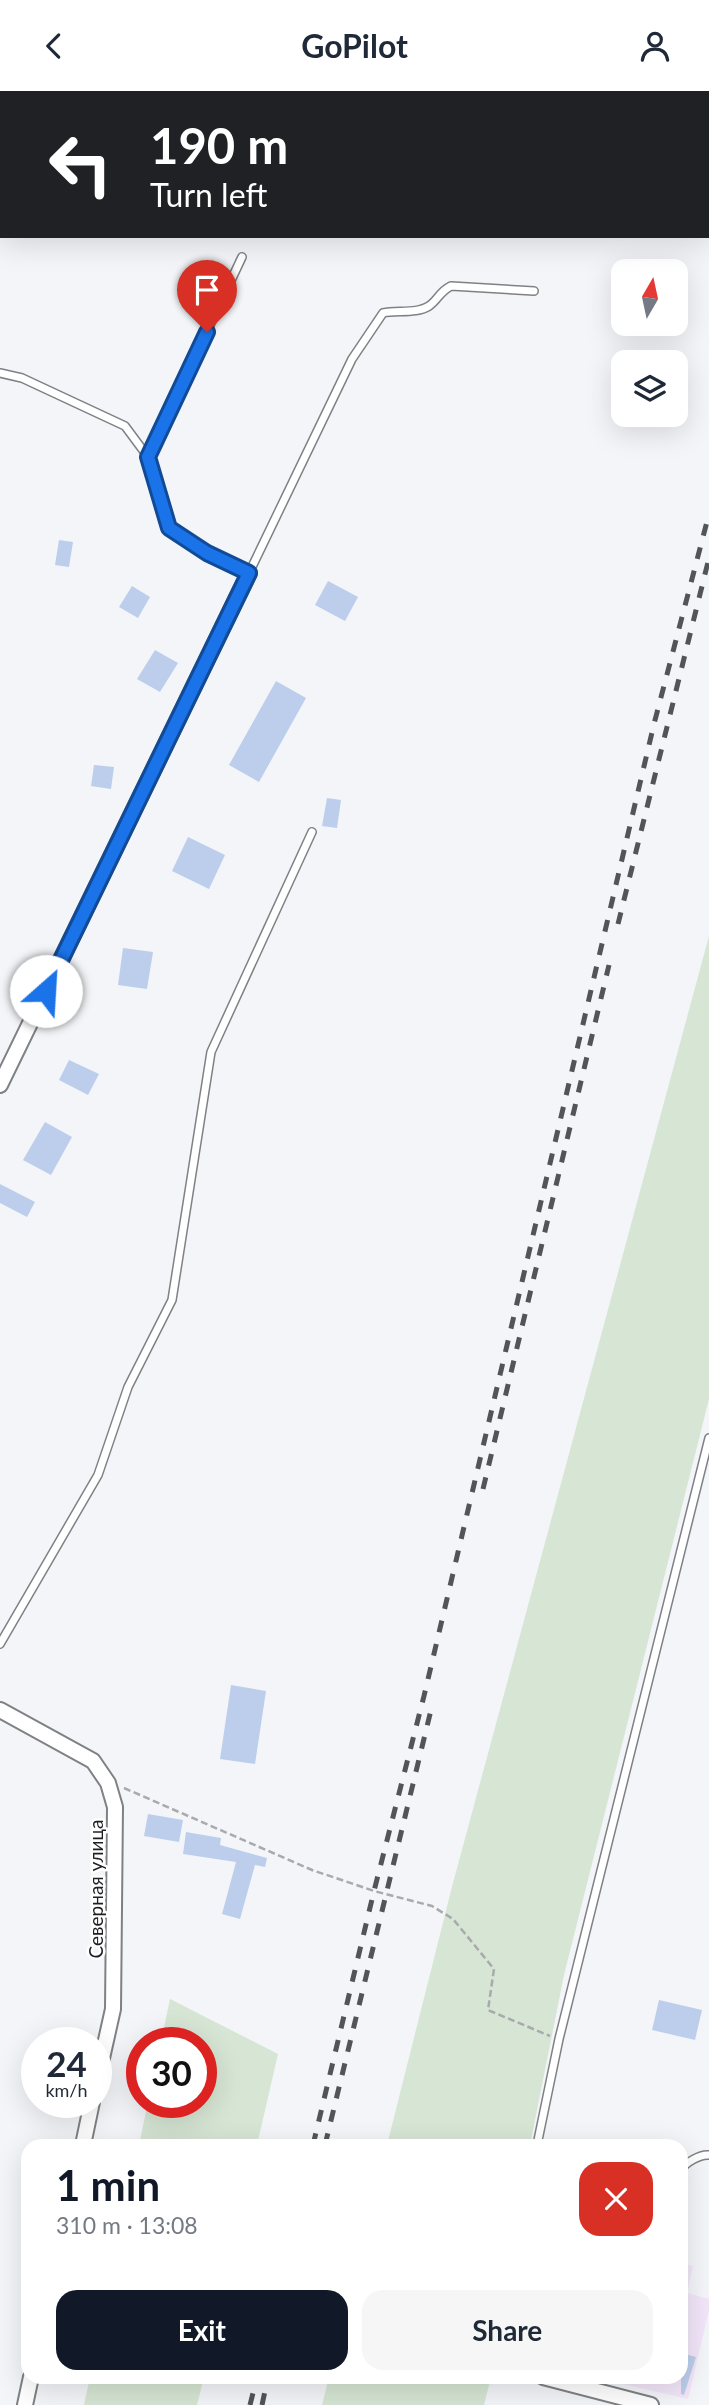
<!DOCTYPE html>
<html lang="en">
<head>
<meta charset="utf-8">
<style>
  :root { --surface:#fff; --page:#f6f6f7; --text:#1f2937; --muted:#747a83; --accent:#111827 }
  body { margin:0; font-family:Lato,sans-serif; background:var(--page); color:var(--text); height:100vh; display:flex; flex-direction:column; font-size:26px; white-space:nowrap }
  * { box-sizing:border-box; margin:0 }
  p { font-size:23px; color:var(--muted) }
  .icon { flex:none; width:38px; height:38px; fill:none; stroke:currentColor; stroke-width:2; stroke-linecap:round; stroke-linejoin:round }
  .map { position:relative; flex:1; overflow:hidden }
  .side { position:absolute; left:21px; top:2048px; width:667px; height:245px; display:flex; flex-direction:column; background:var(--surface); border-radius:21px; box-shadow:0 7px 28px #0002 }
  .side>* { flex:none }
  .banner { position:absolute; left:0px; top:0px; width:710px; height:147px; box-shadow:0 7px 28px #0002; background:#202124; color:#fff; overflow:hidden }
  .needle { width:46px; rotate:9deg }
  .fabs { position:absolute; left:611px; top:168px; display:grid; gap:14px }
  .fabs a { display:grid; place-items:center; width:77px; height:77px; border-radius:14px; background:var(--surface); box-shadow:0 7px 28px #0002; font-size:35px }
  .speed { position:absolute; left:21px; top:1936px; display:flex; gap:14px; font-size:35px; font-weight:700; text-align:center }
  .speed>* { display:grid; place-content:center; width:91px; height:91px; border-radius:50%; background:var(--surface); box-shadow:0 7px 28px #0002; line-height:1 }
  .speed small { font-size:18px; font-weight:400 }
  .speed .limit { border:10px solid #d22; background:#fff; color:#111 }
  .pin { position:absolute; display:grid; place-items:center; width:60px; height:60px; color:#fff; margin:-72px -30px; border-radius:50% 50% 50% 0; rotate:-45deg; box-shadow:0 0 7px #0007 }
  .pin .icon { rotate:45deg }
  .me { position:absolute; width:77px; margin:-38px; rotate:26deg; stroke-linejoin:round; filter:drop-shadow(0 0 5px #0008) }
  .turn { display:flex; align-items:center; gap:24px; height:147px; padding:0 35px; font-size:32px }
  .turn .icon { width:91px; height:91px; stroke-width:2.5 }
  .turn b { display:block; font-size:49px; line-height:60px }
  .round { display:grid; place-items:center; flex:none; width:74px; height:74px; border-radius:21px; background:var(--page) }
  .overview { display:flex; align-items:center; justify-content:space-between; height:119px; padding:0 35px }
  h1 { font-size:42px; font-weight:700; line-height:52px; color:var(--accent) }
  .action { display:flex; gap:14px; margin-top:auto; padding:14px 35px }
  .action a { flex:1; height:80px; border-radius:21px; background:var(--accent); color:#fff; font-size:28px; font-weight:700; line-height:80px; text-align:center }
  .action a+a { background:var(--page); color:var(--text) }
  header { display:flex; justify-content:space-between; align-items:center; height:91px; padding:0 35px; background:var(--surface); font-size:32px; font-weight:700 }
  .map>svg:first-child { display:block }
  .education { fill:#f2e5f9 }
  .green { fill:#d6e5d4 }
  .building { fill:#bcceeb }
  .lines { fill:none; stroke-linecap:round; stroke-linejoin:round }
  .lane-casing { stroke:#7f8184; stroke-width:10 }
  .street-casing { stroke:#7f8184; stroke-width:18 }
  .path { stroke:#a9aaad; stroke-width:2.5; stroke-dasharray:7 3.5; stroke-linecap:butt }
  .lane { stroke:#fff; stroke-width:7 }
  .street { stroke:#fff; stroke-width:14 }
  .rail { stroke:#535456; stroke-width:5; stroke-dasharray:12 12; stroke-linecap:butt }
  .route-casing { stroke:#114b97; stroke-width:18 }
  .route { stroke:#1a73e8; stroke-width:12 }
  .labels { text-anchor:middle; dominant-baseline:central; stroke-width:5; stroke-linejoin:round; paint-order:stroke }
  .street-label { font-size:19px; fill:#1e1f20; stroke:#fff }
</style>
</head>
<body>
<header><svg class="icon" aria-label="back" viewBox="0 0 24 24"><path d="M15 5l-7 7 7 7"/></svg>GoPilot<svg class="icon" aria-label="person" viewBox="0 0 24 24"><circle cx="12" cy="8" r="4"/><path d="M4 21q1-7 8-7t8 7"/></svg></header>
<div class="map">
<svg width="709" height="2314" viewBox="0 0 709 2314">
  <rect width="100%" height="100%" fill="#f3f5f8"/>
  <path class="education" d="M681,2172l12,3 -6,27 22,6v11l-21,89 -95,-22h88z"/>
  <path class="green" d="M709,845v463l-145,576 -34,170h-143l66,-262z
    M170,1908l108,55 -21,91h-118l9,-43h53v-60h-40z
    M90,2286h114l-7,28h-113z
    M329,2286h162l-7,28h-162z"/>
  <path class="building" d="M59,449l14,2 -4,25 -14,-2z
    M328,490l30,16 -13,24 -30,-16z
    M132,495l18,11 -12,21 -19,-11z
    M155,559l23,13 -18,29 -23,-13z
    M276,590l30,17 -47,84 -30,-17z
    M94,674l20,2 -3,22 -20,-3z
    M327,707l14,2 -4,28 -15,-2z
    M188,746l37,18 -16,34 -37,-18z
    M123,857l30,4 -6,37 -29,-4z
    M69,969l30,14 -11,21 -29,-15z
    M45,1031l27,15 -21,38 -28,-15z
    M0,1093l35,18 -8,15 -27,-14z
    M231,1594l35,6 -11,73 -35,-5z
    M148,1723l35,6 -4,22 -35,-6z
    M186,1741l35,6 -1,7 47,13 -2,9 -10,-2 -15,54 -18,-5 14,-52 -53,-8z
    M659,1909l43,10 -7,30 -43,-10z
    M681,2262l15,4 -12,38 -3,-1z"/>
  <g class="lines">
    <g class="lane-casing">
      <path id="lane" d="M0,282l22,5 103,48 23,31 21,71 38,25 42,20 103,-214 31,-46c14,-3 34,1 46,-7 9,-6 10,-14 22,-20l83,5
        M148,366l94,-200
        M0,1553l98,-169 30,-88 44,-87 39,-248 101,-220
        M537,2054l22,-106 150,-601
        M681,2079c4,-7 19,-16 28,-15"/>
    </g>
    <g class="street-casing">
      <path id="street" d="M0,994l249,-512
        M0,1619l93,51 15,22 7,24 -2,202 -17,76
        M83,2054l9,-43
        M543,2286l108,28
        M25,2314l6,-28"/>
    </g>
    <path class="path" d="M124,1697l188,82 62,21 58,15 21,13 41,50 -6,41 62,26"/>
    <use href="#lane" class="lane"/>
    <use href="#street" class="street"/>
    <path class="rail" d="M618,833l91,-366
      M483,1398l126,-524
      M313,2054l61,-254 50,-195 230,-972 55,-210
      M325,2054l106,-435
      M250,2314l7,-28
      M262,2314l6,-28"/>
  </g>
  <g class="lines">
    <g class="route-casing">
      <path id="route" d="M46,900l203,-418 -42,-20 -38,-25 -21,-71 59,-125"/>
    </g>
    <use href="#route" class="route"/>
  </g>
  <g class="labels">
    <g class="street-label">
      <text transform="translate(95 1798) rotate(-90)">Северная улица</text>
    </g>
  </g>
</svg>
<div class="fabs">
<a><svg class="needle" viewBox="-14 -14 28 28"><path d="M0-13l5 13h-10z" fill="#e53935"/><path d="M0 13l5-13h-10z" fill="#747a83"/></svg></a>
<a><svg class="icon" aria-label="layers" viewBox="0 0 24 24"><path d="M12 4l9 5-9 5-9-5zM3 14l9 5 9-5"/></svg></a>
</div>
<div class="speed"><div>24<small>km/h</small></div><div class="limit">30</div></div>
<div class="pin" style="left:207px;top:241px;background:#d93025"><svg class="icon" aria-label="arrive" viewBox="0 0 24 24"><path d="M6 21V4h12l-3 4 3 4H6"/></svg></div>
<svg class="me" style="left:46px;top:900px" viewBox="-20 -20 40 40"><circle r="19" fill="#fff"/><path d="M0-13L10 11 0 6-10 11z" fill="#1a73e8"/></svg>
<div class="banner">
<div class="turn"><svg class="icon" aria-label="left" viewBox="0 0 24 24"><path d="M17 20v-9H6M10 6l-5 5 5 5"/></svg><div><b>190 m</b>Turn left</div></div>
</div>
<section class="side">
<div class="overview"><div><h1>1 min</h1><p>310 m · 13:08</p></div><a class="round" style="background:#d93025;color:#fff"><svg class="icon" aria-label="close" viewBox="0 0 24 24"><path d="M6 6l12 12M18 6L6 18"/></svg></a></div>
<div class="action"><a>Exit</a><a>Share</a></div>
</section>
</div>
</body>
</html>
